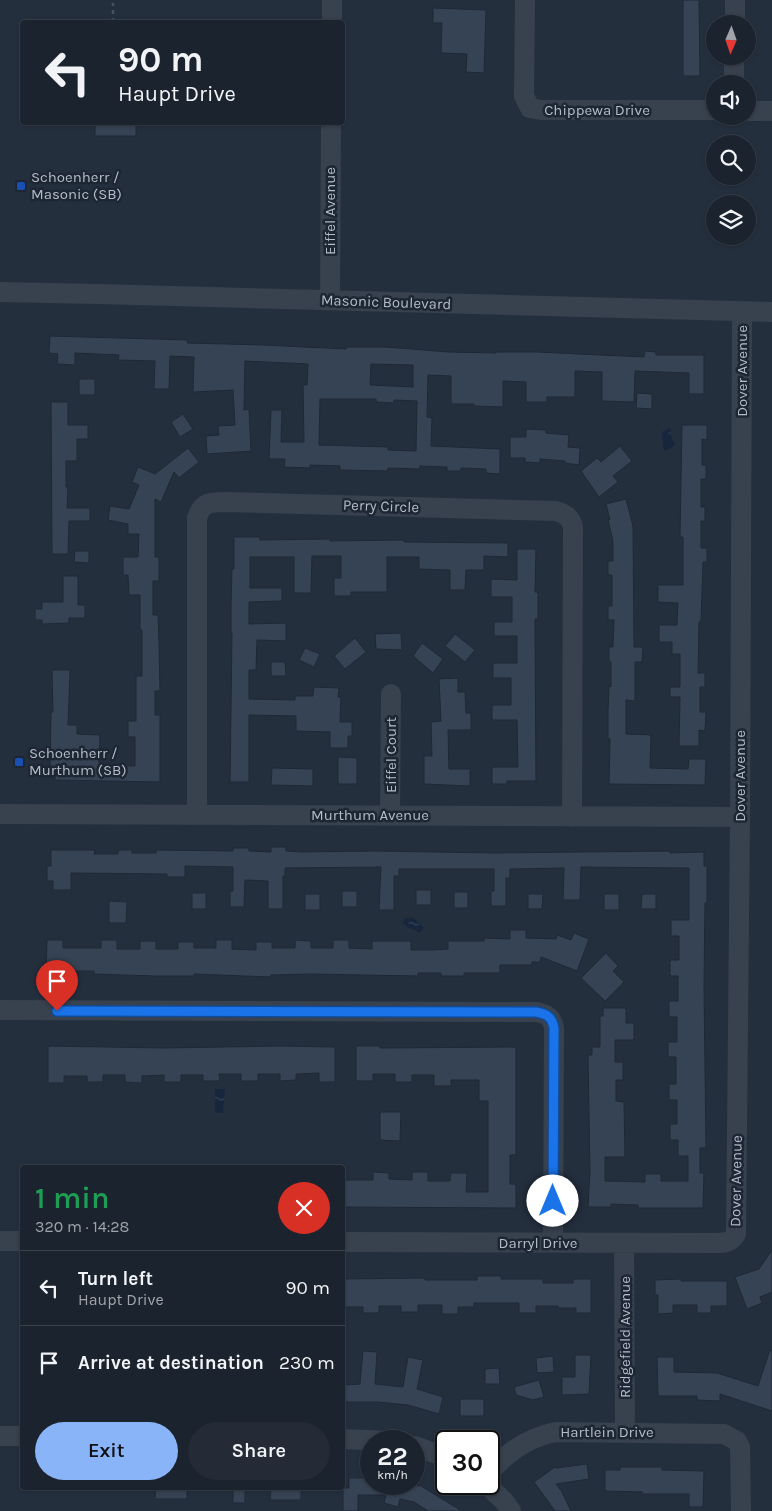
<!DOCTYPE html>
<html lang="en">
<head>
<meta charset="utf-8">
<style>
  :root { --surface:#1b232e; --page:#242b36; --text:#f1f3f6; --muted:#a0a4aa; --line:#39404a; --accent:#8ab4f8 }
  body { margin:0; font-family:Karla,sans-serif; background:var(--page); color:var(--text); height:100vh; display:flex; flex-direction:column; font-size:19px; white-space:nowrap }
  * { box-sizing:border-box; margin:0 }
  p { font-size:16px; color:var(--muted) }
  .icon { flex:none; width:28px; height:28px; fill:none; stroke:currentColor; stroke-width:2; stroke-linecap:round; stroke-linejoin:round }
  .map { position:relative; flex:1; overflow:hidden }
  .sheet { position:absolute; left:20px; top:1165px; width:325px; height:325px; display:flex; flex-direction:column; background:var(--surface); border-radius:5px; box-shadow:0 1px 4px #0004,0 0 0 1px var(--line) }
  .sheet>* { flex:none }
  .hud { position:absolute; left:20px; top:20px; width:325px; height:105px; border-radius:5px; box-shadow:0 1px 4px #0004,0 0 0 1px var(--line); background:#1b232e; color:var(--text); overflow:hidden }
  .needle { width:32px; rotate:182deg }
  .buttons { position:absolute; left:706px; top:15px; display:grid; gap:10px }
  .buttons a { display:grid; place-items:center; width:50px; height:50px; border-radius:50%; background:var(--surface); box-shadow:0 1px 4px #0004,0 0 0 1px var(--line); font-size:25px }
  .speed { position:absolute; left:360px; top:1430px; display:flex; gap:10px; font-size:25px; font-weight:700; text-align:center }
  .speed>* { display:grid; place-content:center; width:65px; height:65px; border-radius:50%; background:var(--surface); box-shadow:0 1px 4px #0004,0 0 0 1px var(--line); line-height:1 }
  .speed small { font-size:12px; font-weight:400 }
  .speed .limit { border:2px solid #111; border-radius:8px; background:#fff; color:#111 }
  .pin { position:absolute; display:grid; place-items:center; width:42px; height:42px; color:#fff; margin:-51px -21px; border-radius:50% 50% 50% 0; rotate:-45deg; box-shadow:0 0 5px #0007 }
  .pin .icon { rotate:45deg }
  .me { position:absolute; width:55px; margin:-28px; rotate:0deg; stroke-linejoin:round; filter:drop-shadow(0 0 4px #0008) }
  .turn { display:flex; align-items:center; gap:18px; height:105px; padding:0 15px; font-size:22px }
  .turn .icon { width:65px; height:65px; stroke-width:2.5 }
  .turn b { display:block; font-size:35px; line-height:42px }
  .round { display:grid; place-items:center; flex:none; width:52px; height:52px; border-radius:26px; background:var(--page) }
  .summary { display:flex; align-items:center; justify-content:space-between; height:85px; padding:0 15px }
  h1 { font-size:30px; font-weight:600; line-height:38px; color:#1e9e55 }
  .action { display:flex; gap:10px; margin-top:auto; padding:10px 15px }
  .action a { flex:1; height:58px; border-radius:30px; background:var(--accent); color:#111; font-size:20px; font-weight:600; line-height:58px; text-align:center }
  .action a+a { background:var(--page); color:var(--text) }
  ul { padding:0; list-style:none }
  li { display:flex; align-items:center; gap:15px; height:75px; padding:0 15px; border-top:1px solid var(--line) }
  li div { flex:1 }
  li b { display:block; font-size:19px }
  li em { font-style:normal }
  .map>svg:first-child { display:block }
  .water { fill:url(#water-ripples) }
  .building { fill:#364354; stroke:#1f2835; fill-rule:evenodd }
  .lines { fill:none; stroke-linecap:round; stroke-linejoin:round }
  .path { stroke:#3f5557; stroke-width:2.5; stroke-dasharray:4 4; stroke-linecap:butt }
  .minor { stroke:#38414e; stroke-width:20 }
  .route-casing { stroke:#114b97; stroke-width:12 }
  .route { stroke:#1a73e8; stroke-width:9 }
  .transit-dot { fill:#1a4fb4; stroke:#1d2633; stroke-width:2 }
  .labels { text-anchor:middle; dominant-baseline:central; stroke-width:5; stroke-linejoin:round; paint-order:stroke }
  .street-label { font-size:15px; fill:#b4bcc9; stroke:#1d2633 }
  .poi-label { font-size:15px; fill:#b4bcc9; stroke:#1d2633; text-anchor:start }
</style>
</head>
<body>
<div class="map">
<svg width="772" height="1511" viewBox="0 0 772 1511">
  <defs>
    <pattern id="water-ripples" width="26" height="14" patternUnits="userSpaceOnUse" patternTransform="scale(1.25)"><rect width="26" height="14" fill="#17263c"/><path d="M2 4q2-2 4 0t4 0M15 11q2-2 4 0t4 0" fill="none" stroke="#364457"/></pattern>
  </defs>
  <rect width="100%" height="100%" fill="#242f3e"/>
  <path class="water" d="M669,428l2,1v7l4,8 -1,2 -9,5 -2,-3 -1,-16z
    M404,918h10l10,10 -5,5 -6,-4 -5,-1 -5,-5z
    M215,1089h10l-2,24h-8z"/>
  <path class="building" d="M683,0h16l1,76h-17z
    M433,8l53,2 -2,63 -18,-1 1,-18 -26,-1 1,-30h-9z
    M95,122h41v14h-41z
    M50,336l138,4 -1,3 76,2 83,4v-2h40l63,5 47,1v-1h40l108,5 1,-6 11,1v3h48v39h-15v-21l-54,-2 -1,31 -32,-1v-29l-27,-1v26h-28v5h-21v-20l-23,-1v26l-29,-1v-2h-23v-28l-23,-1 -1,42 5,1 -1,28 69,3v25l-14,-1v-4l-25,-1v3h-14v-4l-27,-1v3l-32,-1v3l-48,-1v-4l-30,-1v3l-26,-1 1,-8h-16l2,-49h11l-1,32h23l-1,-57h4l1,-21 -63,-3 -1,49 5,-1 2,42 -44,3 -1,-18 13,-1 -1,-9 17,-1 -2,-35 -40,2 1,-35 -24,-1 -1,33h-15l1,-28 -37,-1 1,-5 -44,-2v12l-18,-1 1,-10 -9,-1zM371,364l42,1v22l-43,-2zM320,399h56v3l18,1v-3l23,1 -1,50 -28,-1v-3l-69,-2z
    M79,379h16v16h-16z
    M637,393l15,1v15l-16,-1z
    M51,402h17v23h20v14h-11v22h-11v26h2l-1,21h23v13h-21l-1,33h-16z
    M183,414l10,15 -13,8 -9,-15z
    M682,425h25v15l-5,-1v26h4v14h-5v28h4v14h-4v27h6v14h-4l-2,60h-2l-1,51h7v14h-5v25h6l-1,19 -6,-1v16h-20l1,-49h-10v-10h10v-33h-8v-12h-13v-17h18l1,-22 -20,-1v-17h25v-48h-3z
    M526,429l20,1v3l23,2 -1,12 12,1 -1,17 -14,-2v-2l-25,-2v4l-15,-1v-4h-15v-21h16z
    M620,446l12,15 -19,15 5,6 -19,15 -18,-26 16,-13 4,4z
    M188,448l11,14 -20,16 -5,-6 -13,30 -6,-3v58h4v24h-6v34h5l1,27 1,49h-5v24h5v67l-105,-2v-6l-5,-1 1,-61h2l-1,-42h18l-2,55h9v9l23,1 -1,31h36v-29h-7v-16h8v-45h6v-46h-2v-35h-11l-1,-20h-5v-18h15l1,-23h-11v-10l-20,-4 2,-14 19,3 10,-24 -7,-3 6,-15 17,7z
    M626,499l7,27 1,121h9l-1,15h-7v39l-9,-1v34l25,1 -1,33 38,1 1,-10h17l-1,26 -96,-1 1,-45 -2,-1v-27l1,-25 2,1v-25h-2v-15h4l1,-27h-6v-14h4v-31h-4v-14h5v-20l-5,-21h2l-4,-16z
    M234,537h26v3l70,-1v2l74,-1v2l104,1v14l-24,-1v14h-18l-1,20h-15v-20l-31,-1v-12h-32v35h-36v4h-17v-18h7v-22h-29l-1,37h-17v-36h-44v31h32v13l-33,1v22l37,-1v18l-29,-1 -1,30h-7v29l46,1v-4h18l1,-9 25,1 -1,9h3l-1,25h12v14h-4v12h-18v-16l-34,-1v-15l-47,-1v67h-19l2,-149h-1v-27l1,-37h2z
    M517,549h19l-1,43h3v27h-3l1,162h-29v3h-15v-17h26l-1,-47h-25v-15h19v-27h-18v-15h24v-27h-23v-14h18v-25h-21v-18l26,1z
    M75,551h14v12l-15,-1z
    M63,576h15v29h7v13h-16v5l-27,1v-4h-7v-11h7v-7h21z
    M401,633l1,17 -26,-1 -1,-15z
    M455,634l20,16 -10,12 -20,-16z
    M355,638l11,14 -21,17 -11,-13z
    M422,643l21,16 -10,14 -20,-17z
    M305,648l15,6 -6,13 -15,-7z
    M271,662h14l1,14h-15z
    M458,678v14h7l1,21h5v17h-23l1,39h21v17l-46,-2v-28h8l-1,-34 10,-1 -2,-42z
    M338,757l19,1v26h-19z
    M272,768l41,1v17l-42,-1z
    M271,847h15v4l16,1 73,-1 119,2 176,-2v2l34,-1v14h3v37h-2l-1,81 2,164h-6v25h4l-1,35h-65v-3l-27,-1v3h-23l2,-35 -2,-117h4v-8h8v-31h3v-8h23v15h8v17h-19v22h8v18h-7v21l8,1 1,55h-20v24l40,1v-8h16v7h27v-25h-10v-16h-8v-16h7v-24h-8v-16h7v-27h-8v-15h9v-25h-8v-16h9v-25h-8v-16h9v-24h-8v-16h18v-52l-108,-1 -1,33h-17l1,-32 -54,1v9h-4v28h-15v-15h3v-22h-95v7h-5v34h-15l2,-43 -96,1v8h-2v33h-15v-28l-23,-1 -1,27h-14v-16h3v-24l-48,-1v11h-18v-3l-96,-1v17h-18v-9h-6v-15h4v-16h44l-1,4h24v-4h14v3h24v-3l77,1v-3h16v3l22,1z
    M416,890h15v15h-15z
    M342,891h15v16h-15z
    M454,892h14v16h-14z
    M192,893h14v16h-14z
    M305,894h15v16h-15z
    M528,894h15l-1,15h-14z
    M604,894h15v16h-15z
    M642,894h14v15h-15z
    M109,901l18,1 -1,21h-17z
    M510,930h16v8l30,1 1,-4 14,5 3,-7 15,6 -12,32 -36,-14 -1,5h-8v3h-32v8h-36v3h-23v-3h-23v3l-108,-2 -39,1v2l-77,-3v2h-39l-61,-2v-3h-25v4l-23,-1 1,-34h16v8h38v-8h16v9h23v-8h16v8h22v-7h16v6h22v-8h16v9l24,1v-8h16v6h23v-8l16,1v7h22v-8h16v8l23,1v-8h39v9h22l15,-1v-8h36v-3l26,1z
    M606,953l12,13 -5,5 11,11 -19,19 -24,-23z
    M48,1046l116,2 116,-2 55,1v35h-16v-9l-23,1v6l-16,1v-7h-22v7h-17v-7h-22l1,7h-17v-6h-22v7h-17v-7l-22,1v7l-17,-1v-7h-22v7h-16v-6h-23v7h-16z
    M356,1046h24v2l136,-1v108h-6v29h6v24l-174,-1v-27h31v-8l16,1v6l23,1v-8h16v9h22l1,-8h16l-1,19h22v-91h-9v-21h-28v6h-17v-11h-22v7h-17v-8h-22v7h-17z
    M380,1112h21l-1,29 -20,-1z
    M772,1250v42l-12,5 2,6 -15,6 -12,-32 24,-8z
    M477,1276h24v3h42v4h30v-4h18v34h-15v-5h-18v-2h-22v7h-17v-10h-45v4h-16v7h-16v-9h-24v7h-17v-6h-22v7h-16v-6h-21v-28l83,-1v2h52z
    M681,1279v2h46v25h-16v7h-14v-8h-24v8l-15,1v-19h-3v-15z
    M770,1350l2,1v60l-52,-17v7l-23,-1v-4h-39l-1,-39h17v15l43,1 41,13z
    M363,1351l14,1 -2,32 28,3 5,-30 15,3 -6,29 26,8 -4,17 -31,-9 -30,-3h-35v-17l17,-1z
    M575,1355h16l-2,39 -27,1v-18h13z
    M553,1356l1,16 -17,1 -1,-15z
    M499,1368l1,16h-15v-15z
    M539,1380l5,17 -11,3 -17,-5 -2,-8z
    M460,1399h24v17h-24z
    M587,1464l2,15 -33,5 6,8 9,19h-16l-21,-29 21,-15 2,1z
    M620,1467h42v3l42,1 -1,36h-14v-13h-50l4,-2 -38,-1v-21h15z
    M349,1478h22v6h40l10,2 41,25h-34l-14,-9 -14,-3 -2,8 -14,-4 2,-8h-28v16h-15v-23h6z
    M156,1488h31v11h-32z
    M233,1488h12v15h-12z
    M271,1488h30v12h-31z"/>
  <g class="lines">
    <path class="path" d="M113,22v-19"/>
    <path class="minor" d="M525,0l-1,96 6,12 11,2h174
      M332,22v-22
      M735,24v-24
      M734,84v-28
      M748,111h24
      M0,292l99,2 673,18
      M330,300l1,-178
      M0,814l740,3
      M197,815v-297c5,-16 13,-16 29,-16l330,9c10,3 15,7 17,16l-1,290
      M390,815l1,-121
      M0,1010l536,2c11,2 16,5 18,16l-1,215
      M0,1241h22
      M342,1242l372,1c10,0 17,0 22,-9l4,-417 2,-506
      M624,1243l1,189
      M0,1436h22
      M342,1439l50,2
      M414,1446l32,11
      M489,1473c18,-21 40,-36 67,-41l168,2 13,7 3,6 1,64
      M486,1484l18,17 7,10"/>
  </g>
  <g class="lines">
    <g class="route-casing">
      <path id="route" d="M57,1011l479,1c11,2 16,5 18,16l-1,173"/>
    </g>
    <use href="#route" class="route"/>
  </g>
  <g class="transit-dot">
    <rect x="16" y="181" width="10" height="10" rx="2.5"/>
    <rect x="14" y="757" width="10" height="10" rx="2.5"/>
  </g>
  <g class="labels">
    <g class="street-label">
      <text x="597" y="110">Chippewa Drive</text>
      <text transform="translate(330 211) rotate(-90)">Eiffel Avenue</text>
      <text transform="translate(386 302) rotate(2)">Masonic Boulevard</text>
      <text transform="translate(742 371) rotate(-90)">Dover Avenue</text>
      <text transform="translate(381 506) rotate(2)">Perry Circle</text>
      <text transform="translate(391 755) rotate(-90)">Eiffel Court</text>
      <text transform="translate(740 776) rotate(-90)">Dover Avenue</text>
      <text x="370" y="815">Murthum Avenue</text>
      <text transform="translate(736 1181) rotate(-89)">Dover Avenue</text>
      <text x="538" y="1243">Darryl Drive</text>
      <text transform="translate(625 1337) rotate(-90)">Ridgefield Avenue</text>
      <text x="607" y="1432">Hartlein Drive</text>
    </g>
    <g class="poi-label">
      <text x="31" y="177">Schoenherr /<tspan x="31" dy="17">Masonic (SB)</tspan></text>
      <text x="29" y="753">Schoenherr /<tspan x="29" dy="17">Murthum (SB)</tspan></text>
    </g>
  </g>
</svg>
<div class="buttons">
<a><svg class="needle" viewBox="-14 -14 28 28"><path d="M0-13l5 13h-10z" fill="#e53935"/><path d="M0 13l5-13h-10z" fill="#a0a4aa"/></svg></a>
<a><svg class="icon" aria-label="sound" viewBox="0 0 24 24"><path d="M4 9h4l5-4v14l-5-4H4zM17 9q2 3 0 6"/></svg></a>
<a><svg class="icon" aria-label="search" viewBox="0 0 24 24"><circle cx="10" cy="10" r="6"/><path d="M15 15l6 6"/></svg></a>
<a><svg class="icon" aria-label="layers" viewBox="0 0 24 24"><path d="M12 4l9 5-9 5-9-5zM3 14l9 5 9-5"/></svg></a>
</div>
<div class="speed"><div>22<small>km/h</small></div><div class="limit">30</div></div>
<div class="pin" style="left:57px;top:1011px;background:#d93025"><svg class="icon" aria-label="arrive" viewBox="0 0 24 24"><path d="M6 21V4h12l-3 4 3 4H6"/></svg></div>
<svg class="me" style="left:553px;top:1201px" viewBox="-20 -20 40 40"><circle r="19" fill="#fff"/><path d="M0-13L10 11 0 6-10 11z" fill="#1a73e8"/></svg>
<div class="hud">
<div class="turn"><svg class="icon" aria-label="left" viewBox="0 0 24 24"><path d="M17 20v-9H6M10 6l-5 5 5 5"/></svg><div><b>90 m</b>Haupt Drive</div></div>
</div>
<section class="sheet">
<div class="summary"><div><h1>1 min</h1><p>320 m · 14:28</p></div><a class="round" style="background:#d93025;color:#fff"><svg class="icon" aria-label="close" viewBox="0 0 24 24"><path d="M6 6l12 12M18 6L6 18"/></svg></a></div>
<ul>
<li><svg class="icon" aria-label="left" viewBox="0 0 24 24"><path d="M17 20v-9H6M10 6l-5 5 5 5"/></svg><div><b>Turn left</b><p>Haupt Drive</p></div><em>90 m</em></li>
<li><svg class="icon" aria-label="arrive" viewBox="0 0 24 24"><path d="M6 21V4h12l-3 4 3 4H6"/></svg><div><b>Arrive at destination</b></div><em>230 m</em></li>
</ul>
<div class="action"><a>Exit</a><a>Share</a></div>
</section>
</div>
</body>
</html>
